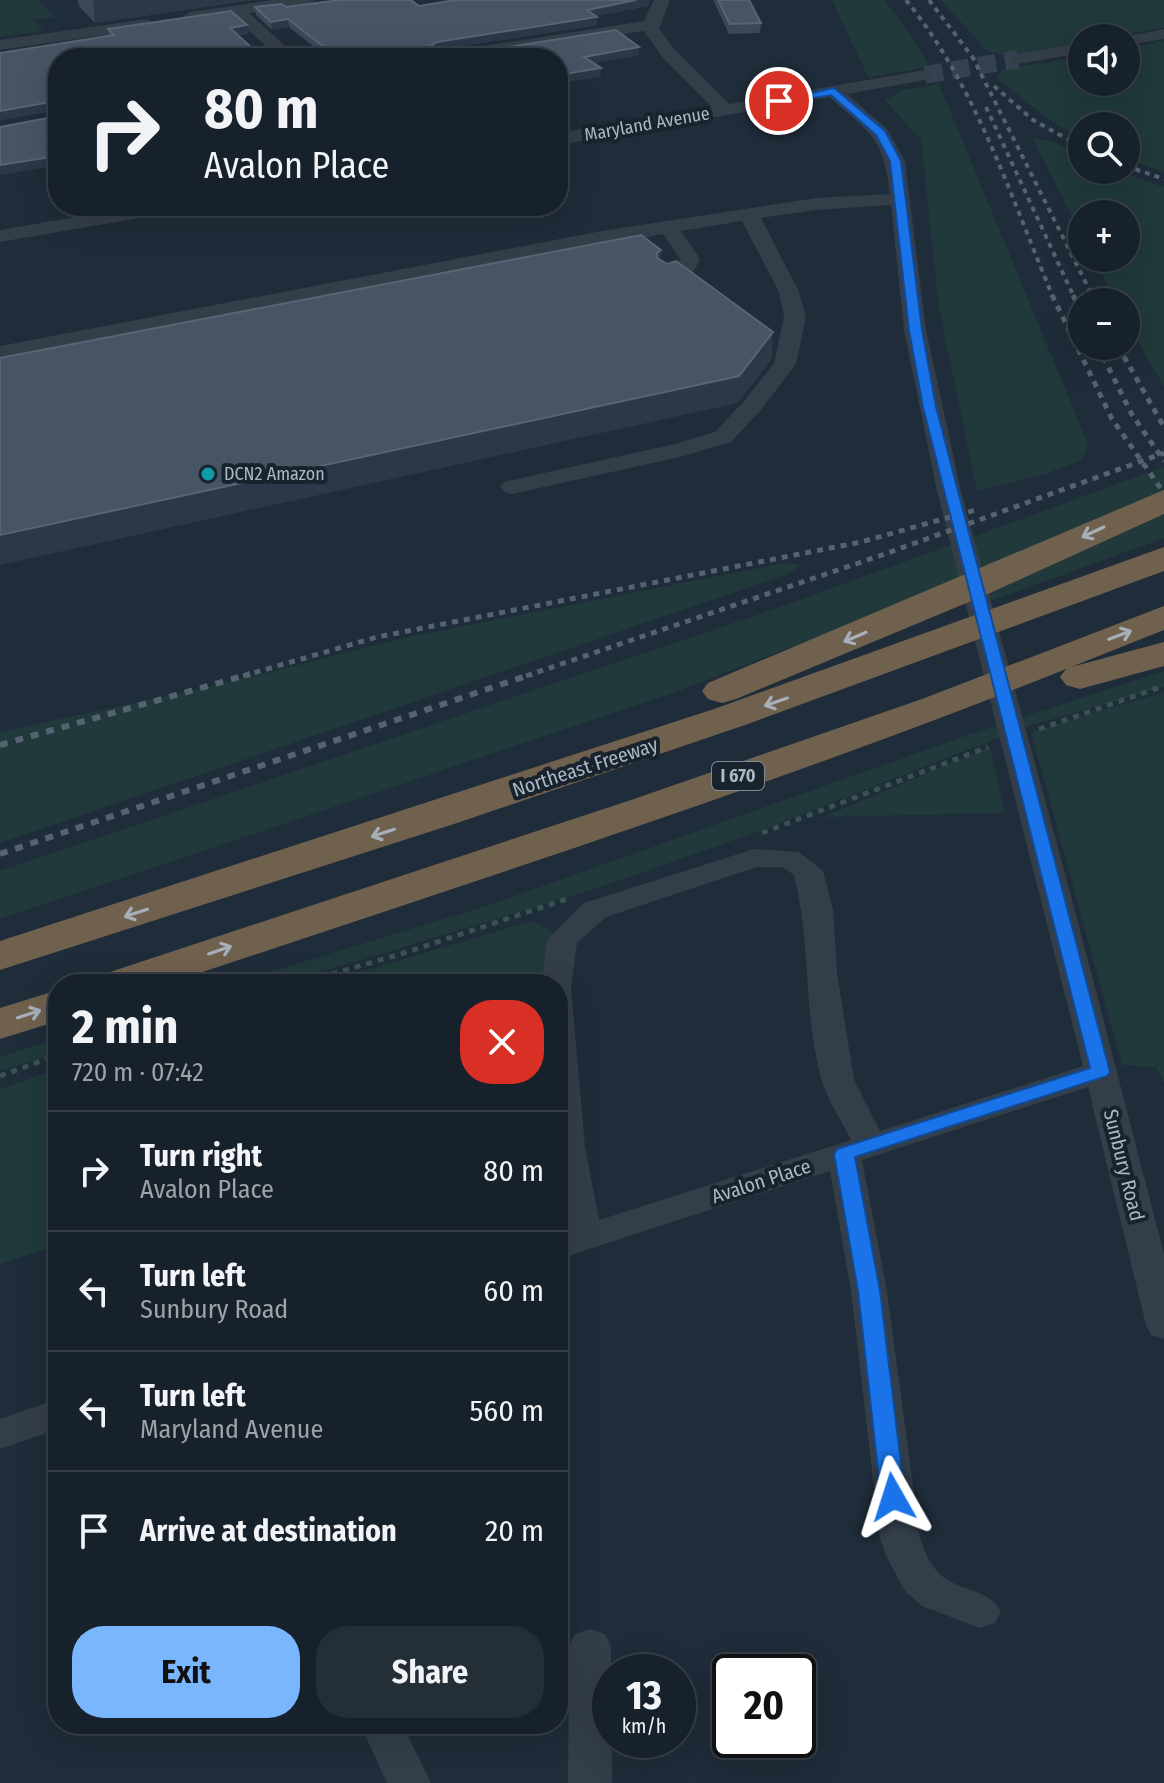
<!DOCTYPE html>
<html lang="en">
<head>
<meta charset="utf-8">
<style>
  :root { --surface:#17212b; --page:#242e37; --text:#f1f3f6; --muted:#9ea3a9; --line:#363e47; --accent:#7ab6fe }
  body { margin:0; font-family:"Fira Sans Condensed",sans-serif; background:var(--page); color:var(--text); height:100vh; display:flex; flex-direction:column; font-size:30px; white-space:nowrap }
  * { box-sizing:border-box; margin:0 }
  p { font-size:26px; color:var(--muted) }
  .icon { flex:none; width:44px; height:44px; fill:none; stroke:currentColor; stroke-width:2; stroke-linecap:round; stroke-linejoin:round }
  .map { position:relative; flex:1; overflow:hidden }
  .side { position:absolute; left:48px; top:974px; width:520px; height:760px; display:flex; flex-direction:column; background:var(--surface); border-radius:32px; box-shadow:0 8px 32px #0002,0 0 0 2px var(--line) }
  .side>* { flex:none }
  .top-card { position:absolute; left:48px; top:48px; width:520px; height:168px; border-radius:32px; box-shadow:0 8px 32px #0002,0 0 0 2px var(--line); background:#17212b; color:var(--text); overflow:hidden }
  .tools { position:absolute; left:1068px; top:24px; display:grid; gap:16px }
  .tools a { display:grid; place-items:center; width:72px; height:72px; border-radius:50%; background:var(--surface); box-shadow:0 8px 32px #0002,0 0 0 2px var(--line); font-size:40px }
  .speed { position:absolute; left:592px; top:1654px; display:flex; gap:16px; font-size:40px; font-weight:700; text-align:center }
  .speed>* { display:grid; place-content:center; width:104px; height:104px; border-radius:50%; background:var(--surface); box-shadow:0 8px 32px #0002,0 0 0 2px var(--line); line-height:1 }
  .speed small { font-size:20px; font-weight:400 }
  .speed .limit { border:4px solid #111; border-radius:12px; background:#fff; color:#111 }
  .pin { position:absolute; display:grid; place-items:center; width:68px; height:68px; color:#fff; margin:-34px; border:4px solid #fff; border-radius:50%; box-shadow:0 2px 8px #0007 }
  .me { position:absolute; width:88px; margin:-44px; rotate:354deg; stroke-linejoin:round; filter:drop-shadow(0 0 6px #0008) }
  .turn { display:flex; align-items:center; gap:28px; height:168px; padding:0 24px; font-size:36px }
  .turn .icon { width:104px; height:104px; stroke-width:2.5 }
  .turn b { display:block; font-size:56px; line-height:68px }
  .round { display:grid; place-items:center; flex:none; width:84px; height:84px; border-radius:32px; background:var(--page) }
  .summary { display:flex; align-items:center; justify-content:space-between; height:136px; padding:0 24px }
  h1 { font-size:48px; font-weight:700; line-height:60px }
  .cta { display:flex; gap:16px; margin-top:auto; padding:16px 24px }
  .cta a { flex:1; height:92px; border-radius:32px; background:var(--accent); color:#111; font-size:32px; font-weight:700; line-height:92px; text-align:center }
  .cta a+a { background:var(--page); color:var(--text) }
  ul { padding:0; list-style:none }
  li { display:flex; align-items:center; gap:24px; height:120px; padding:0 24px; border-top:2px solid var(--line) }
  li div { flex:1 }
  li b { display:block; font-size:30px }
  li em { font-style:normal }
  .map>svg:first-child { display:block }
  .green { fill:#21393a }
  .lines { fill:none; stroke-linecap:round; stroke-linejoin:round }
  .minor-tunnel { stroke:#34414e; stroke-width:18; stroke-dasharray:18 9; stroke-linecap:butt }
  .path { stroke:#3a5252; stroke-width:5; stroke-dasharray:6 6; stroke-linecap:butt }
  .minor { fill:#333e49; fill-rule:evenodd }
  .highway { fill:#70614f; fill-rule:evenodd }
  .rail-far2 { stroke:#546271; stroke-width:4; stroke-dasharray:5 5; stroke-linecap:butt }
  .rail-far1 { stroke:#546271; stroke-width:5; stroke-dasharray:6 6; stroke-linecap:butt }
  .rail { stroke:#546271; stroke-width:6; stroke-dasharray:8 8; stroke-linecap:butt }
  .wall { fill:#3a4858 }
  .shaded-wall { fill:#2a3847 }
  .building { fill:#465464; stroke:#566473; stroke-width:2 }
  .oneway { stroke:#a7afba }
  .route { fill:#1a73e8; stroke:#114b97; stroke-width:2 }
  .culture-dot { fill:#0f9aa8; stroke:#18232e; stroke-width:3 }
  .labels { text-anchor:middle; dominant-baseline:central; stroke-width:8; stroke-linejoin:round; paint-order:stroke }
  .far-street-label { font-size:18px; fill:#adb8c6; stroke:#18232e }
  .far-poi-label { font-size:18px; fill:#adb8c6; stroke:#18232e; text-anchor:start }
  .shield { fill:#18232e; stroke:#808b98; stroke-width:2 }
  .shield-label { font-size:18px; font-weight:bold; fill:#adb8c6 }
  .street-label { font-size:20px; fill:#adb8c6; stroke:#18232e }
</style>
</head>
<body>
<div class="map">
<svg width="1164" height="1783" viewBox="0 0 1164 1783">
  <rect width="100%" height="100%" fill="#1f2c39"/>
  <path class="green" d="M0,0h38l17,17 -21,3 9,11 -43,6z
    M832,0h52l26,34 20,33 -62,10z
    M941,0h223v28l-55,10h-27v5l-75,13 -20,-5z
    M1164,41v131l-38,-13v-33h-44v11l-30,-15 -55,-44 4,-8 81,-14v26h44v-34z
    M939,84l149,360 -6,16 -37,14 -68,17 -38,-182 -18,-169 -36,-40 18,-10z
    M1032,138l20,3 30,15v14h32l50,17v200l-38,-66v-19h-10l-22,-44h32v-44h-44v22z
    M1164,467v24l-321,136 -167,65 -676,227v-48l777,-263z
    M1164,512v26l-179,65 -9,-6z
    M784,563l18,1 -14,10 -788,269v-111l239,-52 164,-42z
    M1164,671v16l-132,38 -283,110 -151,53 -316,96h-52l256,-78 479,-170z
    M1164,692v391l-8,-16 -34,-2 -91,-333z
    M990,747l15,66 -182,4z
    M533,921l23,13 1,50h-239z
    M58,1038v15l-58,18v-14z
    M58,1069v176l-58,19v-175z"/>
  <g class="lines">
    <path class="minor-tunnel" d="M925,75l93,-16"/>
    <path class="path" d="M1039,729l125,-43
      M762,833l226,-86
      M297,984l104,-30 166,-55
      M0,1076l58,-21"/>
    <path class="minor" d="M273,0h42l-8,5 -58,8 49,45h-19l-46,-42 -43,6 -8,-5 8,-5z
      M654,0h16l-11,29 16,21 54,54 196,-34 9,5 -9,5 -78,14 40,35 18,32 21,169 35,161 116,427 87,336v85l-13,-4 -5,-10 -58,-238 -226,73 25,131 33,247c5,14 10,28 22,38 20,16 47,13 59,35l-6,12 -15,5 -58,-22 -17,-15 -19,-35 -6,-18 -29,-247 -21,-120 -272,88v-26l7,-2 -7,-43v-204h-16l5,-44 37,-37 170,-54 45,3 24,19 10,38 4,64 17,106 26,52 203,-65 -146,-575 -33,-161 -13,-125 -75,5 -55,8 38,74 7,25 -10,47 -36,47 -29,31 -51,15 -168,37 -8,-2 -4,-5 4,-5 171,-38 40,-12 29,-31 30,-38 10,-46 -5,-25 -37,-71 -61,10 19,28 -7,14 -25,14 -10,-6 19,-15 3,-7 -17,-25 -663,126v-14l602,-115 214,-33 74,-4c-6,-57 -20,-61 -61,-97l-271,48v-12l154,-26 -49,-49 -19,-27 -173,27h-42l9,-5 206,-32zM757,867h25l12,8c17,66 9,137 27,203 6,21 20,42 30,62l-252,80 -14,-73 -14,-159 6,-45 29,-26z
      M147,19l8,5 -2,4 -153,22v-10z
      M1164,29v10l-38,6v-7h-7z
      M1082,43v10l-64,11 -9,-5 9,-5z
      M140,206h44l-10,6 -174,30v-12z
      M58,1399v30l-58,20v-30z
      M590,1629l15,5 6,12 1,137h-44l1,-137 6,-12z
      M360,1724h42l29,59h-44z"/>
    <path class="highway" d="M1164,490v24l-176,80 -252,105 -14,4 -14,-4 -6,-8 6,-8z
      M1164,547v24l-419,154 -291,99 -454,146v-29l717,-233z
      M1164,606v24l-93,37 93,-25v24l-84,23 -14,-4 -6,-8 6,-8c-295,118 -598,214 -899,315h-70l7,-10 527,-174 291,-101z
      M58,990v31l-58,18v-31z"/>
    <path class="rail-far2" d="M906,0c70,86 104,195 147,297
      M929,0l48,63
      M972,56l121,241
      M994,86l39,34 49,27
      M986,107l88,190
      M1126,166l38,13"/>
    <path class="rail-far1" d="M1052,295l60,124 52,74
      M1073,295l9,18
      M1092,295l4,7
      M1098,346l33,67 33,48
      M1118,346l46,81
      M243,676l134,-39 484,-95 118,-33
      M526,676l356,-121 282,-102"/>
    <path class="rail" d="M0,745l250,-71
      M0,854l532,-180"/>
  </g>
  <path class="wall" d="M78,0h175l-158,23 -16,-17z
    M713,0h36l12,23 -1,10 -31,1z
    M419,6h229l-53,10 2,1v8l-159,25 -5,3 206,-6v8l-46,8 8,5 -1,9 -42,-19h-230l-39,-31 -17,3 -16,-15 -1,-8z
    M247,25l1,9 -190,24v52l-58,10v-67l109,-17 -1,-7z"/>
  <path class="shaded-wall" d="M100,0h153l-158,23 -2,-22z
    M636,0h15l-3,6 -61,11v-7z
    M597,17v8l-159,25 -12,7v-8l11,-7z
    M288,19l1,8 -17,3 -1,-8z
    M247,25l1,9 -17,2 -1,-8z
    M639,47v8l-55,10v-8z
    M601,68l-1,9 -42,7v-9z
    M56,101l2,9 -58,10v-9z
    M58,138v9l-10,2 -1,-9z
    M58,156v9l-58,10v-10z
    M661,250v25l-4,-22z
    M773,332l-1,27 -34,44 -738,162v-30z"/>
  <path class="building" d="M340,0h71l8,6 36,-6h181l-49,10 10,7 -160,25 -11,7 3,4h42l145,-23 23,17 -55,10 17,11 -43,7v-17h-220l-50,-39 -17,3 -16,-15 26,-3 5,3z
    M718,0h31l12,23 -31,1z
    M231,11l16,14 -17,3 33,30h-205v45l-2,-2 -56,10v-58l114,-18 -6,-6z
    M58,116v22l-11,2 11,11v5l-58,9v-38z
    M641,235l20,15 -4,3v5l10,6 9,-3 97,71 -34,44 -739,159v-177z"/>
  <defs><path id="oneway-shaft" d="M-6 0H5M1.5-3L5.5 0L1.5 3" fill="none" stroke-width="1.6" stroke-linecap="round" stroke-linejoin="round" transform="scale(2)"/></defs>
  <g class="oneway">
    <use href="#oneway-shaft" transform="translate(1093 532) rotate(155)"/>
    <use href="#oneway-shaft" transform="translate(1120 635) rotate(-21)"/>
    <use href="#oneway-shaft" transform="translate(855 637) rotate(157)"/>
    <use href="#oneway-shaft" transform="translate(776 702) rotate(161)"/>
    <use href="#oneway-shaft" transform="translate(383 833) rotate(162)"/>
    <use href="#oneway-shaft" transform="translate(136 913) rotate(162)"/>
    <use href="#oneway-shaft" transform="translate(220 950) rotate(-19)"/>
    <use href="#oneway-shaft" transform="translate(29 1014) rotate(-18)"/>
  </g>
  <path class="route" d="M834,88l51,43 16,30 21,169 14,77 174,665 -3,4 -252,81 25,134 25,206 -4,7 -8,3 -8,-3 -4,-7 -23,-206 -24,-137 3,-5 253,-81 -167,-661 -14,-77 -19,-169 -14,-26 -45,-40 -52,9 -5,-3z"/>
  <circle class="culture-dot" cx="208" cy="474" r="8"/>
  <g class="labels">
    <g class="far-street-label">
      <text transform="translate(647 124) rotate(-10)">Maryland Avenue</text>
    </g>
    <g class="far-poi-label">
      <text x="224" y="474">DCN2 Amazon</text>
    </g>
    <rect class="shield" x="712" y="762" width="52" height="28" rx="6"/>
    <g class="shield-label">
      <text x="738" y="776">I 670</text>
    </g>
    <g class="street-label">
      <text transform="translate(585 767) rotate(-18)">Northeast Freeway</text>
      <text transform="translate(1124 1165) rotate(76)">Sunbury Road</text>
      <text transform="translate(761 1181) rotate(-18)">Avalon Place</text>
    </g>
  </g>
</svg>
<div class="tools">
<a><svg class="icon" aria-label="sound" viewBox="0 0 24 24"><path d="M4 9h4l5-4v14l-5-4H4zM17 9q2 3 0 6"/></svg></a>
<a><svg class="icon" aria-label="search" viewBox="0 0 24 24"><circle cx="10" cy="10" r="6"/><path d="M15 15l6 6"/></svg></a>
<a>+</a>
<a>−</a>
</div>
<div class="speed"><div>13<small>km/h</small></div><div class="limit">20</div></div>
<div class="pin" style="left:779px;top:101px;background:#d93025"><svg class="icon" aria-label="arrive" viewBox="0 0 24 24"><path d="M6 21V4h12l-3 4 3 4H6"/></svg></div>
<svg class="me" style="left:893px;top:1497px" viewBox="-20 -20 40 40"><path d="M0-17L14 15 0 8-14 15z" fill="#1a73e8" stroke="#fff" stroke-width="4"/></svg>
<div class="top-card">
<div class="turn"><svg class="icon" aria-label="right" viewBox="0 0 24 24"><path d="M7 20v-9h11M14 6l5 5-5 5"/></svg><div><b>80 m</b>Avalon Place</div></div>
</div>
<section class="side">
<div class="summary"><div><h1>2 min</h1><p>720 m · 07:42</p></div><a class="round" style="background:#d93025;color:#fff"><svg class="icon" aria-label="close" viewBox="0 0 24 24"><path d="M6 6l12 12M18 6L6 18"/></svg></a></div>
<ul>
<li><svg class="icon" aria-label="right" viewBox="0 0 24 24"><path d="M7 20v-9h11M14 6l5 5-5 5"/></svg><div><b>Turn right</b><p>Avalon Place</p></div><em>80 m</em></li>
<li><svg class="icon" aria-label="left" viewBox="0 0 24 24"><path d="M17 20v-9H6M10 6l-5 5 5 5"/></svg><div><b>Turn left</b><p>Sunbury Road</p></div><em>60 m</em></li>
<li><svg class="icon" aria-label="left" viewBox="0 0 24 24"><path d="M17 20v-9H6M10 6l-5 5 5 5"/></svg><div><b>Turn left</b><p>Maryland Avenue</p></div><em>560 m</em></li>
<li><svg class="icon" aria-label="arrive" viewBox="0 0 24 24"><path d="M6 21V4h12l-3 4 3 4H6"/></svg><div><b>Arrive at destination</b></div><em>20 m</em></li>
</ul>
<div class="cta"><a>Exit</a><a>Share</a></div>
</section>
</div>
</body>
</html>
